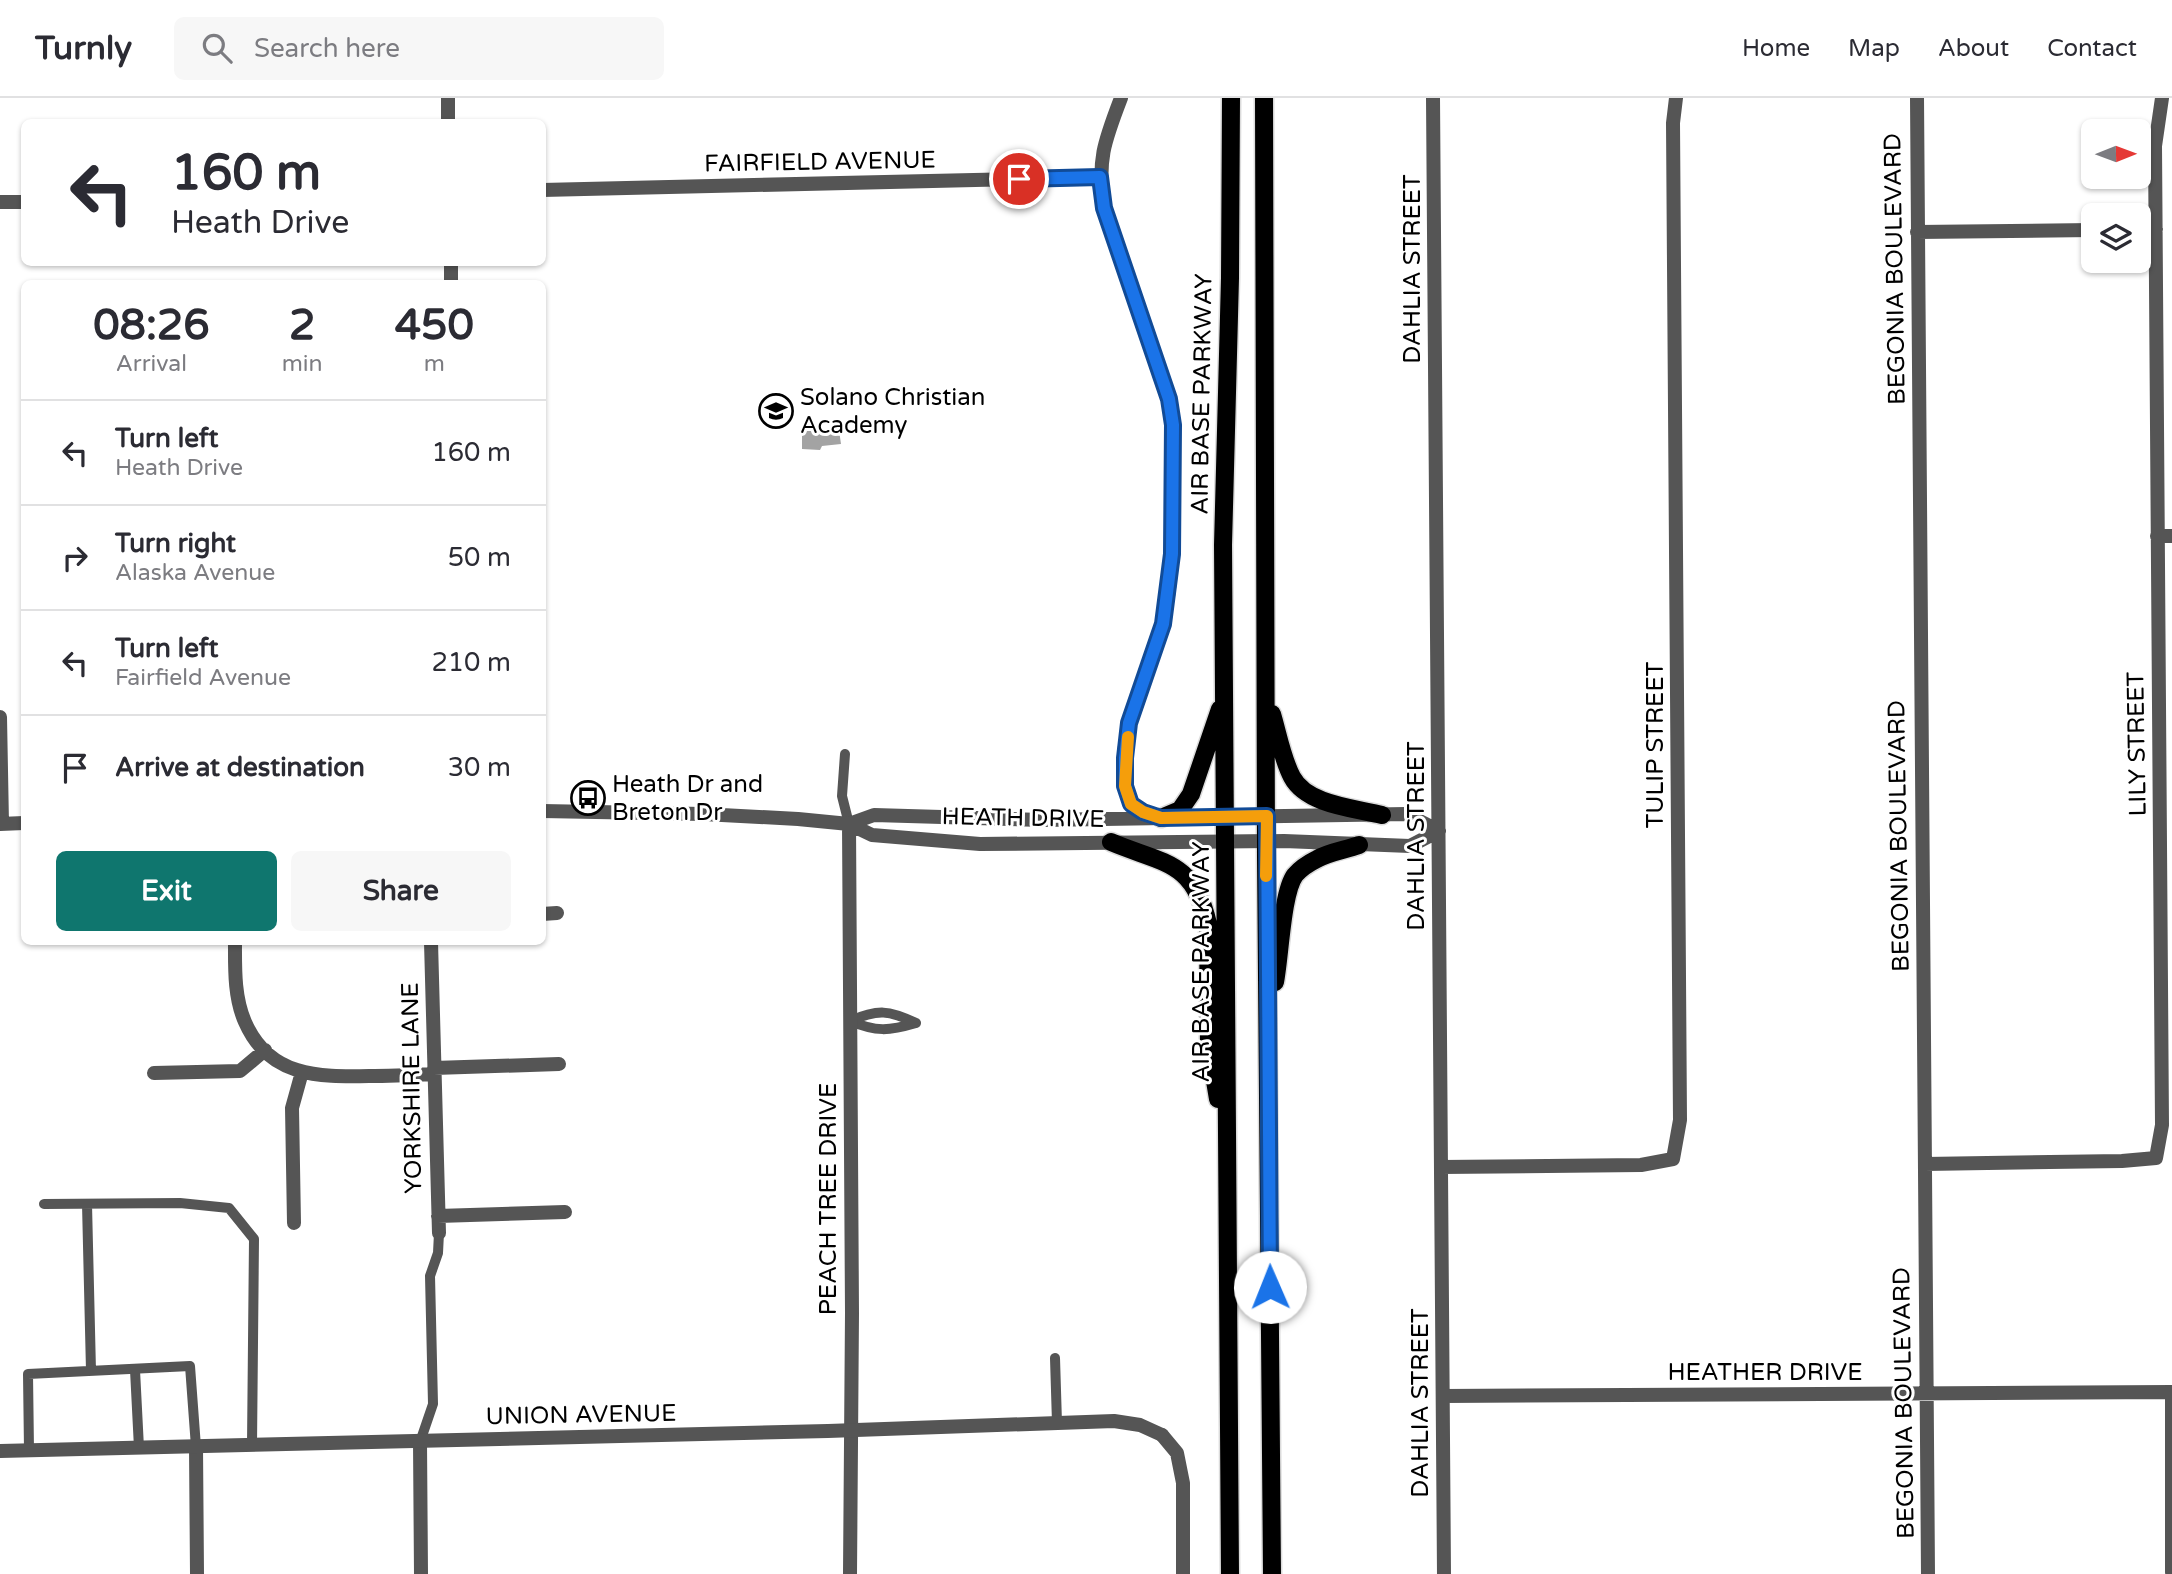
<!DOCTYPE html>
<html lang="en">
<head>
<meta charset="utf-8">
<style>
  :root { --surface:#fff; --page:#f7f7f7; --text:#2b2b33; --muted:#7c7c81; --line:#e1e1e2; --accent:#0f766e }
  body { margin:0; font-family:"Varela Round",sans-serif; background:var(--page); color:var(--text); height:100vh; display:flex; flex-direction:column; font-size:26px; white-space:nowrap }
  * { box-sizing:border-box; margin:0 }
  p { font-size:23px; color:var(--muted) }
  .icon { flex:none; width:38px; height:38px; fill:none; stroke:currentColor; stroke-width:2; stroke-linecap:round; stroke-linejoin:round }
  .map { position:relative; flex:1; overflow:hidden }
  .sheet { position:absolute; left:21px; top:182px; width:525px; height:665px; display:flex; flex-direction:column; background:var(--surface); border-radius:10px; box-shadow:0 2px 5px #0004 }
  .sheet>* { flex:none }
  .guide { position:absolute; left:21px; top:21px; width:525px; height:147px; border-radius:10px; box-shadow:0 2px 5px #0004; background:#fff; color:var(--text); overflow:hidden }
  .needle { width:46px; rotate:89deg }
  .tools { position:absolute; left:2081px; top:21px; display:grid; gap:14px }
  .tools a { display:grid; place-items:center; width:70px; height:70px; border-radius:10px; background:var(--surface); box-shadow:0 2px 5px #0004; font-size:35px }
  .pin { position:absolute; display:grid; place-items:center; width:60px; height:60px; color:#fff; margin:-30px; border:4px solid #fff; border-radius:50%; box-shadow:0 2px 7px #0007 }
  .me { position:absolute; width:77px; margin:-38px; rotate:359deg; stroke-linejoin:round; filter:drop-shadow(0 0 5px #0008) }
  .turn { display:flex; align-items:center; gap:24px; height:147px; padding:0 35px; font-size:32px }
  .turn .icon { width:91px; height:91px; stroke-width:2.5 }
  .turn b { display:block; font-size:49px; line-height:60px }
  .eta { display:flex; justify-content:space-evenly; align-items:center; height:119px; text-align:center }
  .eta b { font-size:42px; font-weight:800; line-height:49px }
  .cta { display:flex; gap:14px; margin-top:auto; padding:14px 35px }
  .cta a { flex:1; height:80px; border-radius:10px; background:var(--accent); color:#fff; font-size:28px; font-weight:800; line-height:80px; text-align:center }
  .cta a+a { background:var(--page); color:var(--text) }
  ul { padding:0; list-style:none }
  li { display:flex; align-items:center; gap:21px; height:105px; padding:0 35px; border-top:2px solid var(--line) }
  li div { flex:1 }
  li b { display:block; font-size:26px }
  li em { font-style:normal }
  header { display:flex; align-items:center; gap:42px; box-sizing:border-box; height:98px; padding:0 35px; background:var(--surface); border-bottom:2px solid var(--line) }
  header strong { font-size:33px }
  nav { display:flex; gap:38px; margin-inline-start:auto; font-size:24px }
  .search { width:490px; height:63px; background:var(--page); display:flex; align-items:center; gap:18px; box-sizing:border-box; padding:0 24px; border-radius:10px; color:var(--muted); font-size:26px }
  .map>svg:first-child { display:block }
  .water { fill:#a3a3a3 }
  .lines { fill:none; stroke-linecap:round; stroke-linejoin:round }
  .primary-casing { stroke:#dbdbdb; stroke-width:21 }
  .service { stroke:#555; stroke-width:10 }
  .minor { stroke:#555; stroke-width:14 }
  .tertiary { stroke:#555; stroke-width:14 }
  .primary { stroke:#000; stroke-width:18 }
  .route-casing { stroke:#114b97; stroke-width:18 }
  .route { stroke:#1a73e8; stroke-width:12 }
  .slow { stroke:#f59e0b; stroke-width:12 }
  .labels { text-anchor:middle; dominant-baseline:central; stroke-width:6; stroke-linejoin:round; paint-order:stroke }
  .street-label { font-size:24px; fill:#000; stroke:#fff }
  .poi-label { font-size:24px; fill:#000; stroke:#fff; text-anchor:start }
</style>
</head>
<body>
<header>
<strong>Turnly</strong>
<div class="search"><svg class="icon" aria-label="search" viewBox="0 0 24 24"><circle cx="10" cy="10" r="6"/><path d="M15 15l6 6"/></svg>Search here</div>
<nav><a>Home</a><a>Map</a><a>About</a><a>Contact</a></nav>
</header>
<div class="map">
<svg width="2172" height="1476" viewBox="0 0 2172 1476">
  <rect width="100%" height="100%" fill="#fff"/>
  <path class="water" d="M804,332h35l2,14 -19,2 -2,4 -18,-1v-18z"/>
  <g class="lines">
    <g class="primary-casing">
      <path id="primary" d="M1264,0l2,759 6,717
        M1272,616c6,20 10,44 20,63 15,28 62,31 90,38
        M1161,720l19,-8 11,-16 29,-85
        M1111,744c52,22 83,18 97,82l1,121 9,54
        M1275,884c5,-25 7,-90 20,-107 6,-7 14,-12 22,-16 12,-7 28,-9 42,-14
        M1230,1476l-7,-1029 7,-267 1,-180"/>
    </g>
    <path class="service" d="M845,656l-3,42 7,28
      M850,923c28,-12 39,-11 66,2
      M850,923c26,11 39,10 66,2
      M44,1106l136,-1 49,5 25,31 -2,206
      M87,1106l4,167
      M1055,1260l2,65
      M135,1272l4,78
      M420,1344l13,-38 -3,-128 8,-23 1,-20
      M29,1352l-1,-76 162,-8 6,81"/>
    <path class="minor" d="M448,0v24
      M1121,0c-17,44 -24,63 -17,110l65,191c4,32 4,63 4,95 0,44 0,90 -11,133 -13,51 -46,103 -37,159 3,21 18,26 36,32
      M1433,0l11,1476
      M1917,0l11,1476
      M542,92l558,-13
      M0,104h24
      M2138,131h18
      M1917,134l176,-2
      M451,164v22
      M2157,438h15
      M0,619l2,107
      M542,713l161,3 95,5 51,5 23,11 108,9 304,-3 126,5 29,-15
      M0,726l24,-1
      M849,726l3,489 -2,261
      M849,726l25,-9 169,5 363,-6 33,17
      M542,816l15,-1
      M235,844c0,26 -1,55 10,80 24,55 73,55 124,54 22,0 44,-1 65,-2
      M431,844l8,291
      M434,970l125,-4
      M154,975l86,-2 25,-21
      M1925,1066l197,-3 34,-3 6,-33 -7,-979 7,-48
      M1441,1069l200,-2 32,-6 7,-39 -7,-997 3,-25
      M438,1118l127,-4
      M294,1125l-2,-115 10,-36
      M2172,1294v180
      M1443,1298l729,-4
      M1162,1337l15,18 6,30v91
      M420,1344l1,132
      M196,1349l1,127"/>
    <path class="tertiary" d="M0,1353l828,-20 286,-10 26,4 22,10"/>
    <use href="#primary" class="primary"/>
  </g>
  <g class="lines">
    <g class="route-casing">
      <path id="route" d="M1019,81l81,-2 4,31 65,191 4,26 -1,129 -9,70 -34,99 -4,35v28l6,18 12,8 18,6 106,-2 3,471"/>
    </g>
    <use href="#route" class="route"/>
    <path class="slow" d="M1128,639l-3,49 6,18 12,8 18,6 106,-2 -1,60"/>
  </g>
  <defs>
    <g id="school-ring" transform="scale(1.75)"><circle r="9.5" fill="#fff" stroke="#000" stroke-width="1.5"/><path d="M0-5L7-2L0 1L-7-2ZM-4 1L0 2.5L4 1V4Q0 6-4 4Z" fill="#000"/></g>
    <g id="bus-ring" transform="scale(1.75)"><circle r="9.5" fill="#fff" stroke="#000" stroke-width="1.5"/><path d="M-5-6H5V4H4V6H2V4H-2V6H-4V4H-5ZM-3.5-4V0h7V-4ZM-3.5 1.2v1.5H-2V1.2ZM2 1.2v1.5H3.5V1.2Z" fill="#000"/></g>
  </defs>
  <g fill-rule="evenodd">
    <use href="#school-ring" x="776" y="313"/>
    <use href="#bus-ring" x="588" y="700"/>
  </g>
  <g class="labels">
    <g class="street-label">
      <text transform="translate(820 64) rotate(-1)">FAIRFIELD AVENUE</text>
      <text transform="translate(1412 171) rotate(-90)">DAHLIA STREET</text>
      <text transform="translate(1895 171) rotate(-91)">BEGONIA BOULEVARD</text>
      <text transform="translate(1202 296) rotate(-89)">AIR BASE PARKWAY</text>
      <text transform="translate(2137 646) rotate(-91)">LILY STREET</text>
      <text transform="translate(1655 647) rotate(-90)">TULIP STREET</text>
      <text transform="translate(1023 720) rotate(1)">HEATH DRIVE</text>
      <text transform="translate(1416 738) rotate(-90)">DAHLIA STREET</text>
      <text transform="translate(1899 738) rotate(-91)">BEGONIA BOULEVARD</text>
      <text transform="translate(1201 864) rotate(-90)">AIR BASE PARKWAY</text>
      <text transform="translate(412 990) rotate(-91)">YORKSHIRE LANE</text>
      <text transform="translate(828 1101) rotate(-90)">PEACH TREE DRIVE</text>
      <text x="1765" y="1274">HEATHER DRIVE</text>
      <text transform="translate(1420 1305) rotate(-90)">DAHLIA STREET</text>
      <text transform="translate(1904 1305) rotate(-91)">BEGONIA BOULEVARD</text>
      <text transform="translate(581 1317) rotate(-1)">UNION AVENUE</text>
    </g>
    <g class="poi-label">
      <text x="800" y="299">Solano Christian<tspan x="800" dy="28">Academy</tspan></text>
      <text x="612" y="686">Heath Dr and<tspan x="612" dy="28">Breton Dr</tspan></text>
    </g>
  </g>
</svg>
<div class="tools">
<a><svg class="needle" viewBox="-14 -14 28 28"><path d="M0-13l5 13h-10z" fill="#e53935"/><path d="M0 13l5-13h-10z" fill="#7c7c81"/></svg></a>
<a><svg class="icon" aria-label="layers" viewBox="0 0 24 24"><path d="M12 4l9 5-9 5-9-5zM3 14l9 5 9-5"/></svg></a>
</div>
<div class="pin" style="left:1019px;top:81px;background:#d93025"><svg class="icon" aria-label="arrive" viewBox="0 0 24 24"><path d="M6 21V4h12l-3 4 3 4H6"/></svg></div>
<svg class="me" style="left:1270px;top:1189px" viewBox="-20 -20 40 40"><circle r="19" fill="#fff"/><path d="M0-13L10 11 0 6-10 11z" fill="#1a73e8"/></svg>
<div class="guide">
<div class="turn"><svg class="icon" aria-label="left" viewBox="0 0 24 24"><path d="M17 20v-9H6M10 6l-5 5 5 5"/></svg><div><b>160 m</b>Heath Drive</div></div>
</div>
<section class="sheet">
<div class="eta">
<div><b>08:26</b><p>Arrival</p></div>
<div><b>2</b><p>min</p></div>
<div><b>450</b><p>m</p></div>
</div>
<ul>
<li><svg class="icon" aria-label="left" viewBox="0 0 24 24"><path d="M17 20v-9H6M10 6l-5 5 5 5"/></svg><div><b>Turn left</b><p>Heath Drive</p></div><em>160 m</em></li>
<li><svg class="icon" aria-label="right" viewBox="0 0 24 24"><path d="M7 20v-9h11M14 6l5 5-5 5"/></svg><div><b>Turn right</b><p>Alaska Avenue</p></div><em>50 m</em></li>
<li><svg class="icon" aria-label="left" viewBox="0 0 24 24"><path d="M17 20v-9H6M10 6l-5 5 5 5"/></svg><div><b>Turn left</b><p>Fairfield Avenue</p></div><em>210 m</em></li>
<li><svg class="icon" aria-label="arrive" viewBox="0 0 24 24"><path d="M6 21V4h12l-3 4 3 4H6"/></svg><div><b>Arrive at destination</b></div><em>30 m</em></li>
</ul>
<div class="cta"><a>Exit</a><a>Share</a></div>
</section>
</div>
</body>
</html>
